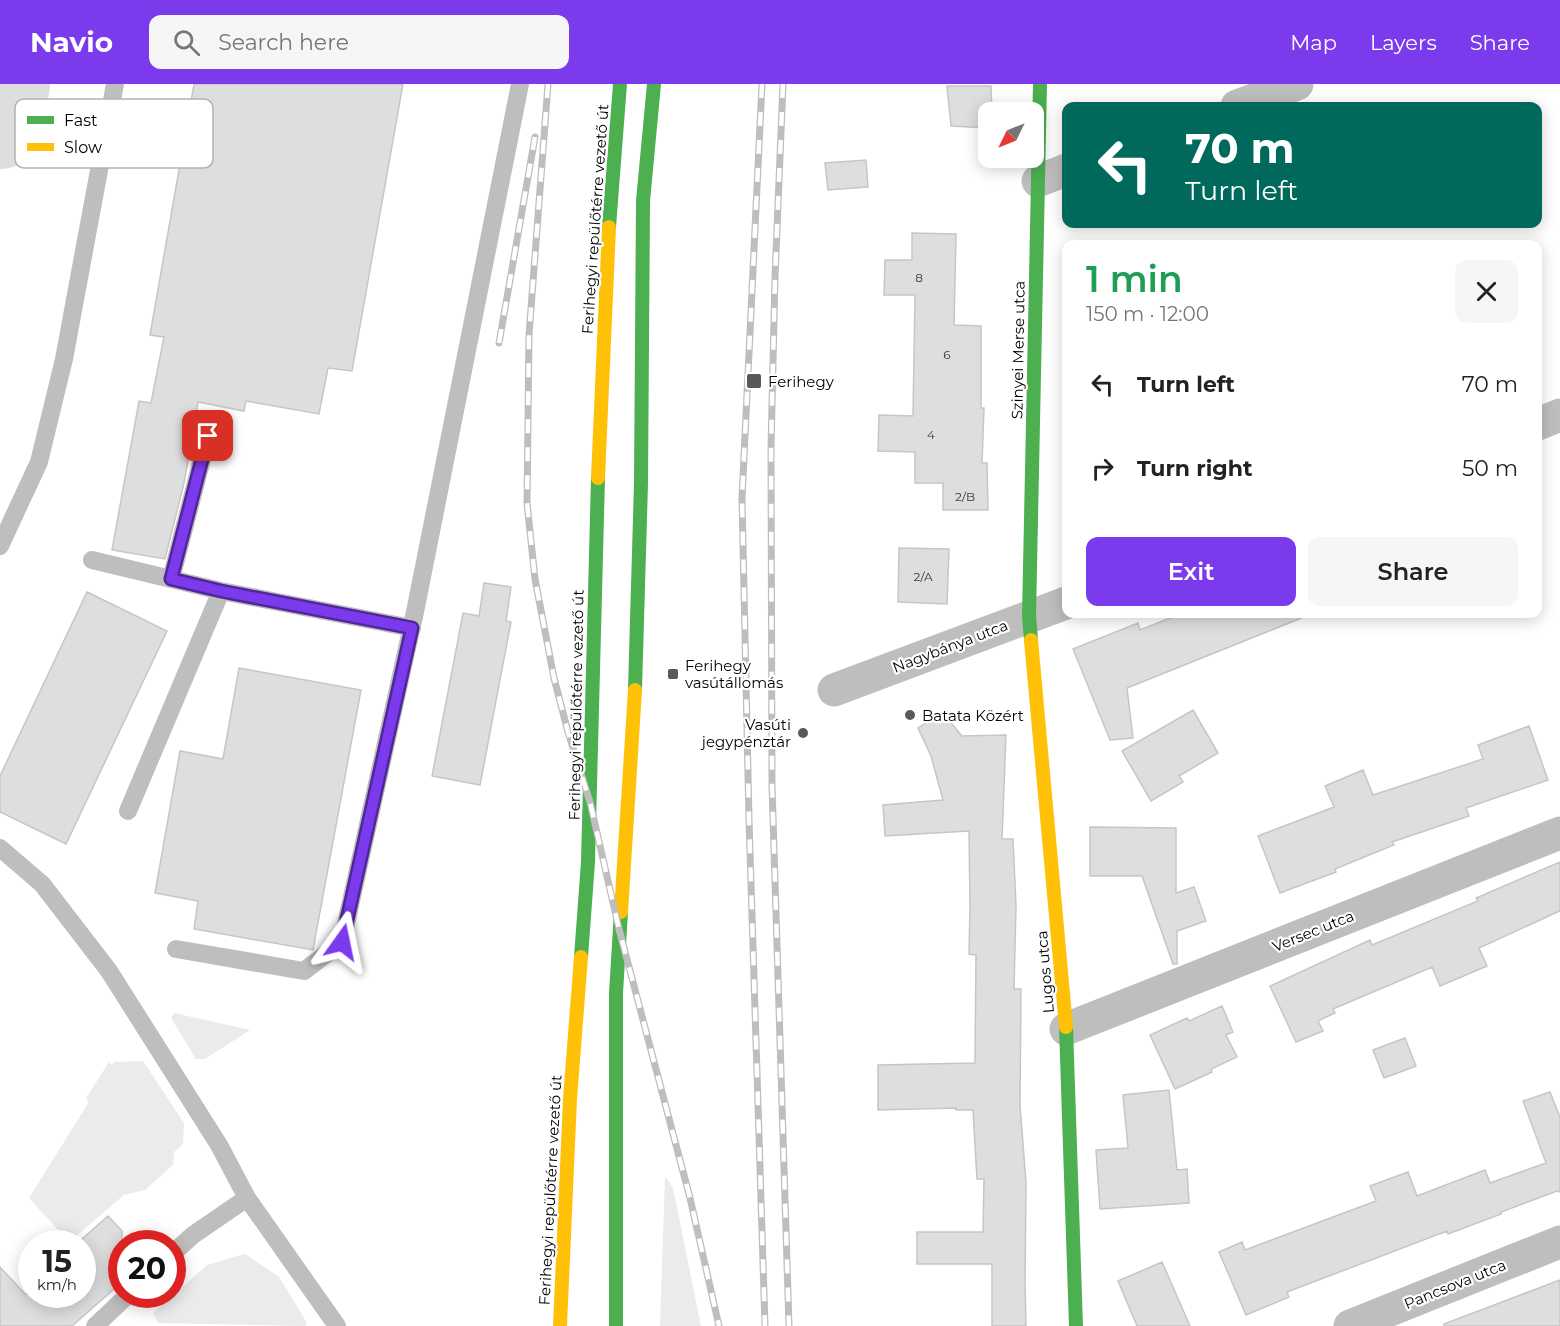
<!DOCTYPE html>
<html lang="en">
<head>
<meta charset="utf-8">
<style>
  :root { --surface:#fff; --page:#f6f6f6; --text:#222; --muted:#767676; --accent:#7c3aed }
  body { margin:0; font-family:Montserrat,sans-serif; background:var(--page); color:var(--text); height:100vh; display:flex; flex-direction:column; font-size:22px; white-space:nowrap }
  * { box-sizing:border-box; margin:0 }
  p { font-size:20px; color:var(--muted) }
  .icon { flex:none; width:33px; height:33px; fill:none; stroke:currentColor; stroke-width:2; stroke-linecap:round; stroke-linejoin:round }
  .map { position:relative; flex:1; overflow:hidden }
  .sheet { position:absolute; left:1062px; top:156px; width:480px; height:378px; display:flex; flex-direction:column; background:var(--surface); border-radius:12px; box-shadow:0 3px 15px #0003 }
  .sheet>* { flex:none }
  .top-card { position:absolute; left:1062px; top:18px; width:480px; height:126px; border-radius:12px; box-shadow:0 3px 15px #0003; background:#00695c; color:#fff; overflow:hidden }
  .needle { width:39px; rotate:227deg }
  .fabs { position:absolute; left:978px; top:18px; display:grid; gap:12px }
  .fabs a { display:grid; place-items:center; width:66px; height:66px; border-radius:12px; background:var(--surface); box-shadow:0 3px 15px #0003; font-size:30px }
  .speed { position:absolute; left:18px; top:1146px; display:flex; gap:12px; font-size:30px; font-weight:700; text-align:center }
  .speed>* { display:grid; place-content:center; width:78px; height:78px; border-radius:50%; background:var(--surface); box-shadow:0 3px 15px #0003; line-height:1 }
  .speed small { font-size:15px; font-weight:400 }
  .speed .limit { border:9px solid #d22; background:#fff; color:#111 }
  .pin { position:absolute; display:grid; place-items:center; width:51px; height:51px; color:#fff; margin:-26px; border-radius:12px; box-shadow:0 3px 9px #0006 }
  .me { position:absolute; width:66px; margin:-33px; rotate:12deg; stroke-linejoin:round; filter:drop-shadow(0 0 4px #0008) }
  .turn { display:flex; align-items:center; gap:21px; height:126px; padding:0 24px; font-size:27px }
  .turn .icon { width:78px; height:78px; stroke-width:2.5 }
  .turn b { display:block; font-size:42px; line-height:51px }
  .round { display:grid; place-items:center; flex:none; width:63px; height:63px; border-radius:12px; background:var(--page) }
  .summary { display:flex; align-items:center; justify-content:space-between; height:102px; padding:0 24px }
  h1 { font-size:36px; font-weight:600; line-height:45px; color:#1e9e55 }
  .button { display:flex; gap:12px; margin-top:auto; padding:12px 24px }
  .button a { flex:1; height:69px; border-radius:12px; background:var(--accent); color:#fff; font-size:24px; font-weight:600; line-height:69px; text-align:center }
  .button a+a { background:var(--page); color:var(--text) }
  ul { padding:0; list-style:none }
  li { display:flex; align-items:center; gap:18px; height:84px; padding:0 24px }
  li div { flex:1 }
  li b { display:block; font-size:22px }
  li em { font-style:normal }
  header { display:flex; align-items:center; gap:36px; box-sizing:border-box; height:84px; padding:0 30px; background:var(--accent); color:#fff }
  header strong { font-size:28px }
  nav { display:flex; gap:33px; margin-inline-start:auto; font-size:21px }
  .search { width:420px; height:54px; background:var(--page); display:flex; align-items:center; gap:15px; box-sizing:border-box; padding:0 21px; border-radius:12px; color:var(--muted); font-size:22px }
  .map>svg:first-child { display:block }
  .green { fill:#ebebeb }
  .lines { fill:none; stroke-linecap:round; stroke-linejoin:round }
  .taxiway { stroke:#dedede; stroke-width:86 }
  .building { fill:#dedede; stroke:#c6c6c6; stroke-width:1.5 }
  .lane { stroke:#bebebe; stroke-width:18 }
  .street { stroke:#bebebe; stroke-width:33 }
  .fast { stroke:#4caf50; stroke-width:14 }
  .slow { stroke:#ffc107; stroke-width:14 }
  .rail-casing { stroke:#bebebe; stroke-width:7 }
  .rail { stroke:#fff; stroke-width:4.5; stroke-dasharray:14; stroke-linecap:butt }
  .route-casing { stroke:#51269a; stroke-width:15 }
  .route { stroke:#7c3aed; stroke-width:10 }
  .poi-dot { fill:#595959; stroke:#fff; stroke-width:2 }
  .labels { text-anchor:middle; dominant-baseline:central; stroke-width:4.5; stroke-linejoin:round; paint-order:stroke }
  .number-label { font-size:12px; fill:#383838 }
  .street-label { font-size:15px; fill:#000; stroke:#fff }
  .poi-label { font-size:15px; fill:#000; stroke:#fff; text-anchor:start }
  .key { fill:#fff; stroke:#b2b2b2; stroke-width:1.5 }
  .key-label { font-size:16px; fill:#000 }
</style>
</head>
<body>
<header>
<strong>Navio</strong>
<div class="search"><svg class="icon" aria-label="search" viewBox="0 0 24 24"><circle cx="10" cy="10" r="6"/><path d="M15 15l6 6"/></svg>Search here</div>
<nav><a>Map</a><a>Layers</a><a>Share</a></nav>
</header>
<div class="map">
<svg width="1560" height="1242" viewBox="0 0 1560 1242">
  <rect width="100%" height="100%" fill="#fff"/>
  <path class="green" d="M174,929l76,17 -45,29h-9l-25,-41z
    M143,977l41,62 -1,21 -9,8 -1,13 -28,25 -21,5 -55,47 -40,-44 60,-96 -3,-4 23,-36 3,3 2,-3z
    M665,1092l8,12 28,138h-41z
    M245,1170l34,23 28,46 -2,3 -147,-3 -5,-10 54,-48z"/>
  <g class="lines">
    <path class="taxiway" d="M0,42l7,-42"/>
  </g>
  <path class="building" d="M194,0h209l-51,287 -24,-3 -9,46 -73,-13 -2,10 -46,-9 -14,81 -19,76 -53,-9 27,-149 12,2 13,-66 -14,-2z
    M947,2h44l1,26h-4v16l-37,-2z
    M866,76l2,27 -40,3 -3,-27z
    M912,149l44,1 -2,91 27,1v82h3l-2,55h5l1,47h-45v-27h-28v-31l-37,-1 1,-36 34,1 2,-121h-31l1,-35h27z
    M899,464l50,1 -2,55 -49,-2z
    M484,499l27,4 -5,34 5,1 -31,163 -48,-9 31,-163 16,3z
    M87,508l80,39 -101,213 -66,-32v-36z
    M1180,530l129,1 -182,73 6,50 -23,2 -37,-91 65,-26 2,7z
    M239,584l122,22 -48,260 -119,-21 4,-28 -43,-8 25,-142 43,8z
    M1193,626l25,43 -39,23 4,6 -32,19 -29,-50z
    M942,628l20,24 44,-1 -4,104h11l3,67 -2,83h7l-1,116 6,78 -1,100 1,43h-34v-62h-75v-32h66l1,-53h-7l-4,-69h-17v-2l-78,2v-45l97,-2 1,-108 -7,-1 1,-48 -1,-75 -84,5 -2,-31 60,-5 -12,-44 -13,-28z
    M1529,642l19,54 -82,28 3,8 -77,26 2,3 -59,24 1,3 -56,21 -22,-57 76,-29 -9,-21 38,-16 10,25 110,-36 -5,-14z
    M1090,743l86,1v65l18,-6 12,34 -29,10v33h-4l-31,-88h-52z
    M1560,778v49l-81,37 8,18 -47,20 -8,-19 -99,42 2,4 -17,8 5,10 -27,11 -26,-56 100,-46 2,5 106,-44 -2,-3z
    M1222,922l11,26 -7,3 11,22 -26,12 1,3 -37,17 -25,-54 37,-17 2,3z
    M1405,954l11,28 -32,12 -11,-28z
    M1169,1006l8,80 10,-1 2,34 -89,6 -4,-59 32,-2 -5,-53z
    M1550,1008l10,25v75l-3,-1 -56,21v2l-53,20 -1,-3 -160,61 2,5 -43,18 -27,-63 23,-10 3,8 131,-49 -6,-15 38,-14 9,24 68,-26 5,13 56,-20 -23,-62z
    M108,1132l14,15v51l-50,44h-72v-59l25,27h57v-55z
    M1162,1178l28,64h-53l-19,-45z
    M1560,1196v46h-116v-2z"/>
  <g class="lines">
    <path class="lane" d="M0,462l39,-84 25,-103 51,-275
      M92,476l129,31 191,37
      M171,495l37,-143
      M128,727l93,-220
      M0,764l42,36 67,87 110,174 28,53 90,128
      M176,865l128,22 38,-29 73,-330 105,-528
      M172,1170l21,-19 54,-37
      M95,1242l34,-32"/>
    <path class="street" d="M1237,22l60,-22
      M1038,97l28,-11
      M1538,340l22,-9
      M834,606l232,-87
      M1066,945l494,-196
      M1350,1242l210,-84"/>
    <path class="fast" d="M609,143l11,-143
      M1031,556l-2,-24 11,-532
      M635,606l6,-207 2,-282 11,-117
      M581,873l7,-95 10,-384
      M1066,943l10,299
      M616,1242v-333l5,-81"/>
    <path class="slow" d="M598,394l11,-251
      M1031,556l35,387
      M621,828l14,-222
      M560,1242l10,-227 11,-142"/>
    <g class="rail-casing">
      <path id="rail" d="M548,0l-19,251 -2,168 8,76 19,99 14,54 22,70 29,127 71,269 29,128
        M762,0l-20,414 7,322 16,506
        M783,0l-8,193 -4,171 1,338 17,540
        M499,259l36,-206"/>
    </g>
    <use href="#rail" class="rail"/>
  </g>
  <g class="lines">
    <g class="route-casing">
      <path id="route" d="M208,352l-37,143 50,12 191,37 -70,314"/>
    </g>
    <use href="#route" class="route"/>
  </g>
  <g class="poi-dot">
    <rect x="746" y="289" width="16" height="16" rx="3"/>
    <rect x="667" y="584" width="12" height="12" rx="3"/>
    <circle cx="910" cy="631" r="6"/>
    <circle cx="803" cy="649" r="6"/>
  </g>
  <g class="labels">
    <g class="number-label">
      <text x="919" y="193">8</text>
      <text x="947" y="270">6</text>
      <text x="931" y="350">4</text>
      <text x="965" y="412">2/B</text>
      <text x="923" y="492">2/A</text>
    </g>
    <g class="street-label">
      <text transform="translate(595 135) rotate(-86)">Ferihegyi repülőtérre vezető út</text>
      <text transform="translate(1018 266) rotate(-89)">Szinyei Merse utca</text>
      <text transform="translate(950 562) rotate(-21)">Nagybánya utca</text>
      <text transform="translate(576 621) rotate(-89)">Ferihegyi repülőtérre vezető út</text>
      <text transform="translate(1313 847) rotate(-22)">Versec utca</text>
      <text transform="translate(1045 888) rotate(-95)">Lugos utca</text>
      <text transform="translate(550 1106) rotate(-87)">Ferihegyi repülőtérre vezető út</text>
      <text transform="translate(1455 1200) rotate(-22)">Pancsova utca</text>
    </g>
    <g class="poi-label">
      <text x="768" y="297">Ferihegy</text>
      <text x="685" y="581">Ferihegy<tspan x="685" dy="17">vasútállomás</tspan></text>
      <text x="922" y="631">Batata Közért</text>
      <text x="791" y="640" text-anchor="end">Vasúti<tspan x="791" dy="17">jegypénztár</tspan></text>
    </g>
  </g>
  <rect x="15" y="15" width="198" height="69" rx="9" class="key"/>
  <rect x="27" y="32" width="27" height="8" fill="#4caf50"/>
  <rect x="27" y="59" width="27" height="8" fill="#ffc107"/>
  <g class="key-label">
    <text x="64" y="42">Fast</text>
    <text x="64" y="69">Slow</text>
  </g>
</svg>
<div class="fabs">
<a><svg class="needle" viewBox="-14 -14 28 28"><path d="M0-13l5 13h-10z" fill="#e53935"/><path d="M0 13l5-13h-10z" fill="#767676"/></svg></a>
</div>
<div class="speed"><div>15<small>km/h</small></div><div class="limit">20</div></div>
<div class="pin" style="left:208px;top:352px;background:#d93025"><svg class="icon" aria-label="arrive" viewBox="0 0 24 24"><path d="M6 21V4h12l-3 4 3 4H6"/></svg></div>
<svg class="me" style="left:342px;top:858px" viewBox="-20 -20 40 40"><path d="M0-17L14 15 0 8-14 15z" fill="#7c3aed" stroke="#fff" stroke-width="4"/></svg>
<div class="top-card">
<div class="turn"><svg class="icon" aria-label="left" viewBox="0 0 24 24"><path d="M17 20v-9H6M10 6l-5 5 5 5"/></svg><div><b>70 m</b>Turn left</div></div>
</div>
<section class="sheet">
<div class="summary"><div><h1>1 min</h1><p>150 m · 12:00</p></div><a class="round"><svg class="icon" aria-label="close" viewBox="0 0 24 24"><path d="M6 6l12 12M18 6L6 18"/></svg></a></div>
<ul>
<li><svg class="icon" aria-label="left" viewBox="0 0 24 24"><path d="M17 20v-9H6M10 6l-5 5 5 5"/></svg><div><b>Turn left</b></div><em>70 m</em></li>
<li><svg class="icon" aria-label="right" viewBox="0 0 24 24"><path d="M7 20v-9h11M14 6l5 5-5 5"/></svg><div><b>Turn right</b></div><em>50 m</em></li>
</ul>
<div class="button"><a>Exit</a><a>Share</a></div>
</section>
</div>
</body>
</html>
